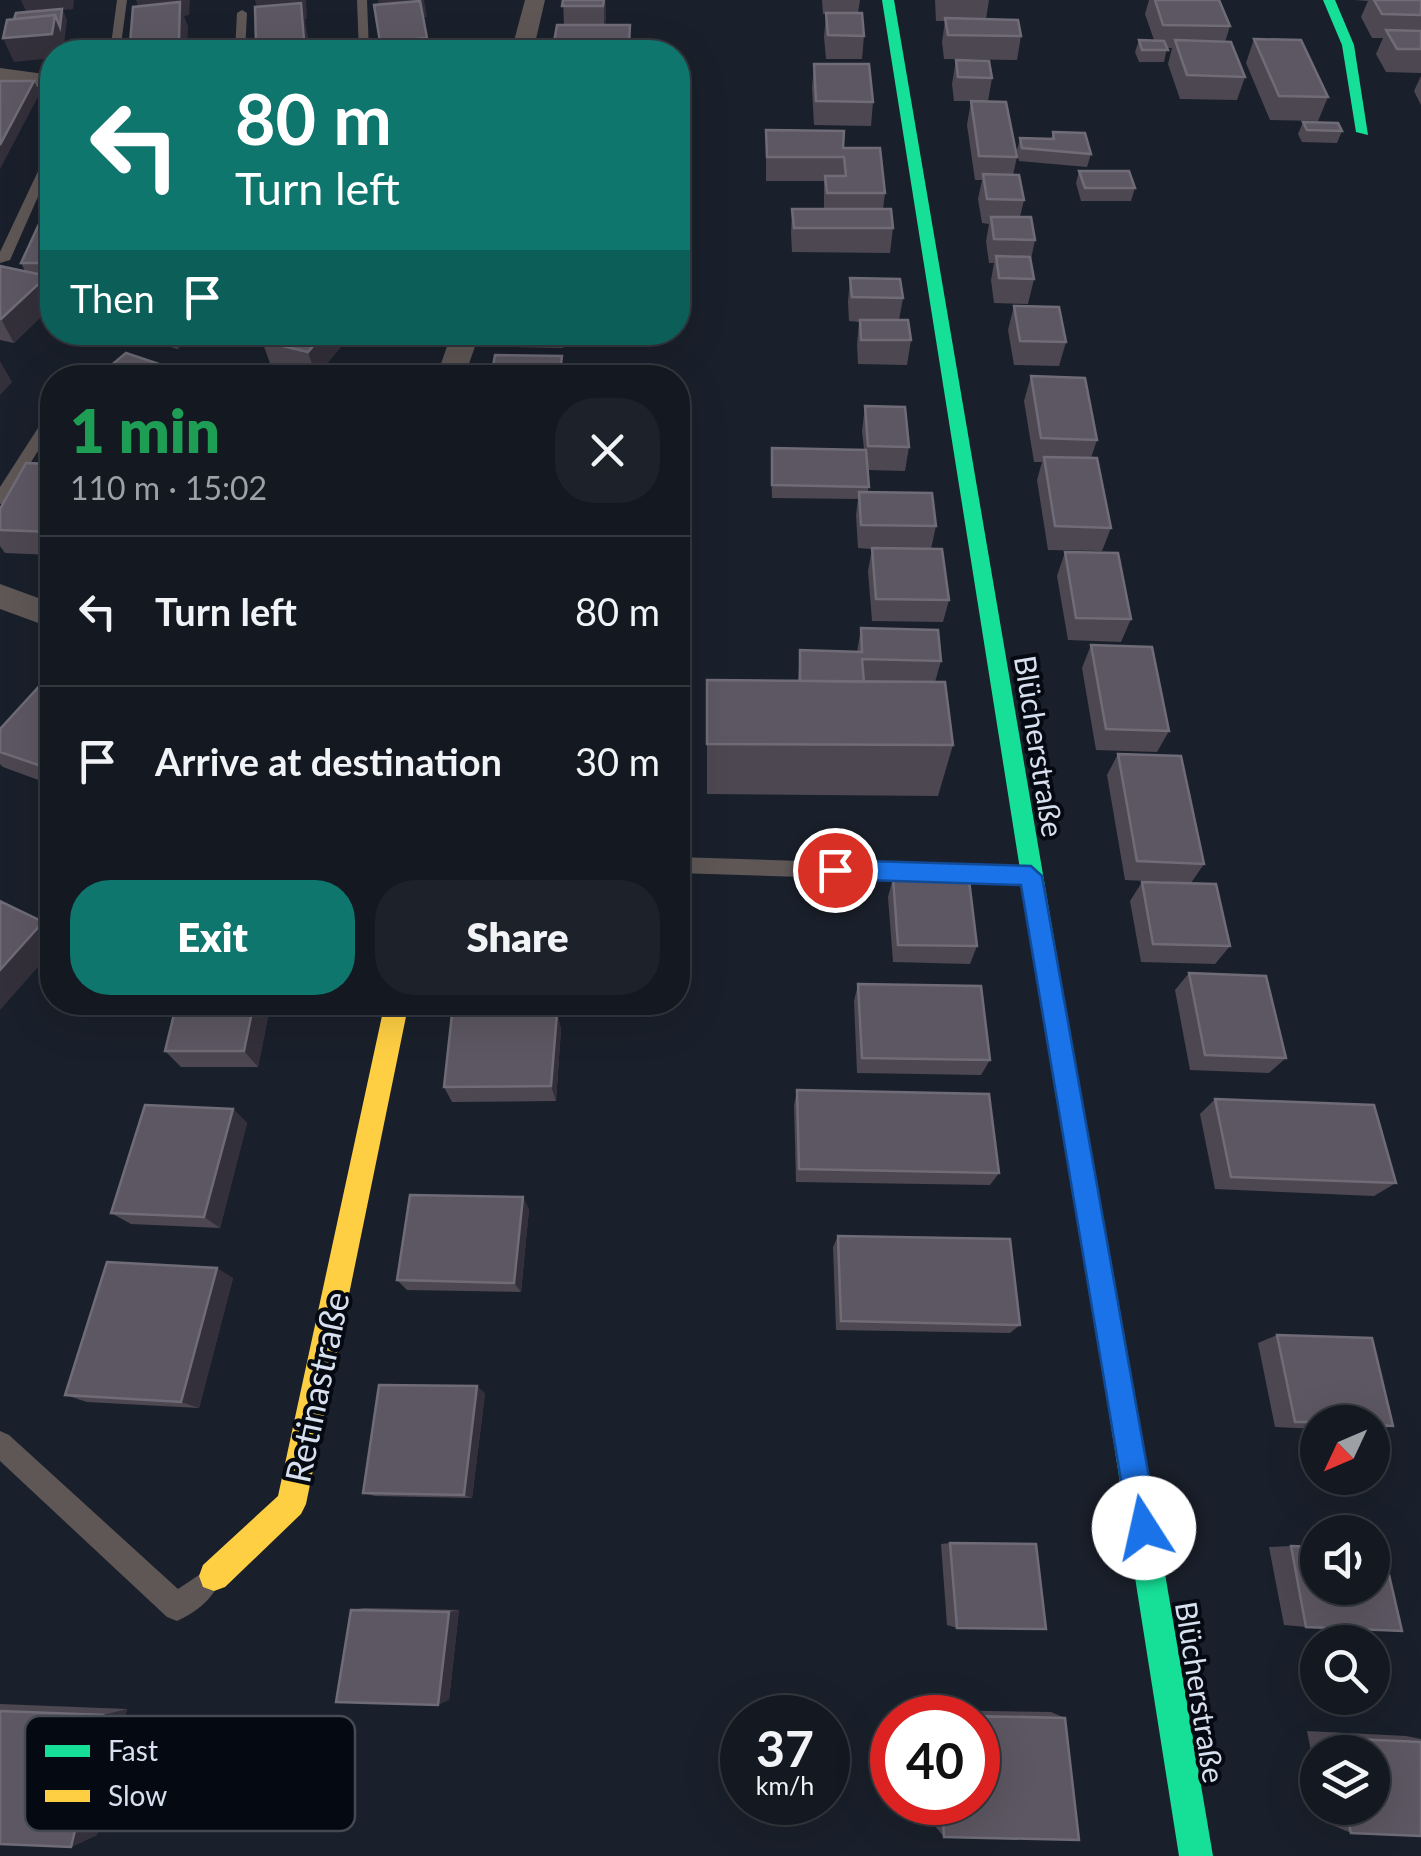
<!DOCTYPE html>
<html lang="en">
<head>
<meta charset="utf-8">
<style>
  :root { --surface:#141820; --page:#1d2129; --text:#f1f3f6; --muted:#9da0a5; --line:#33373e; --accent:#0f766e }
  body { margin:0; font-family:Lato,sans-serif; background:var(--page); color:var(--text); height:100vh; display:flex; flex-direction:column; font-size:38px; white-space:nowrap }
  * { box-sizing:border-box; margin:0 }
  p { font-size:32px; color:var(--muted) }
  .icon { flex:none; width:55px; height:55px; fill:none; stroke:currentColor; stroke-width:2; stroke-linecap:round; stroke-linejoin:round }
  .map { position:relative; flex:1; overflow:hidden }
  .drawer { position:absolute; left:40px; top:365px; width:650px; height:650px; display:flex; flex-direction:column; background:var(--surface); border-radius:40px; box-shadow:0 10px 40px #0002,0 0 0 2px var(--line) }
  .drawer>* { flex:none }
  .hud { position:absolute; left:40px; top:40px; width:650px; height:305px; border-radius:40px; box-shadow:0 10px 40px #0002,0 0 0 2px var(--line); background:#0f766e; color:#fff; overflow:hidden }
  .needle { width:65px; rotate:226deg }
  .controls { position:absolute; left:1300px; top:1405px; display:grid; gap:20px }
  .controls a { display:grid; place-items:center; width:90px; height:90px; border-radius:50%; background:var(--surface); box-shadow:0 10px 40px #0002,0 0 0 2px var(--line); font-size:50px }
  .speed { position:absolute; left:720px; top:1695px; display:flex; gap:20px; font-size:50px; font-weight:700; text-align:center }
  .speed>* { display:grid; place-content:center; width:130px; height:130px; border-radius:50%; background:var(--surface); box-shadow:0 10px 40px #0002,0 0 0 2px var(--line); line-height:1 }
  .speed small { font-size:25px; font-weight:400 }
  .speed .limit { border:15px solid #d22; background:#fff; color:#111 }
  .pin { position:absolute; display:grid; place-items:center; width:85px; height:85px; color:#fff; margin:-42px; border:5px solid #fff; border-radius:50%; box-shadow:0 2px 10px #0007 }
  .me { position:absolute; width:110px; margin:-55px; rotate:350deg; stroke-linejoin:round; filter:drop-shadow(0 0 8px #0008) }
  .turn { display:flex; align-items:center; gap:35px; height:210px; padding:0 30px; font-size:45px }
  .turn .icon { width:130px; height:130px; stroke-width:2.5 }
  .turn b { display:block; font-size:70px; line-height:85px }
  .then { display:flex; align-items:center; height:95px; padding:0 30px; background:#0003; gap:20px; font-size:38px }
  .round { display:grid; place-items:center; flex:none; width:105px; height:105px; border-radius:40px; background:var(--page) }
  .summary { display:flex; align-items:center; justify-content:space-between; height:170px; padding:0 30px }
  h1 { font-size:60px; font-weight:800; line-height:75px; color:#1e9e55 }
  .primary-button { display:flex; gap:20px; margin-top:auto; padding:20px 30px }
  .primary-button a { flex:1; height:115px; border-radius:40px; background:var(--accent); color:#fff; font-size:40px; font-weight:800; line-height:115px; text-align:center }
  .primary-button a+a { background:var(--page); color:var(--text) }
  ul { padding:0; list-style:none }
  li { display:flex; align-items:center; gap:30px; height:150px; padding:0 30px; border-top:2px solid var(--line) }
  li div { flex:1 }
  li b { display:block; font-size:38px }
  li em { font-style:normal }
  .map>svg:first-child { display:block }
  .lines { fill:none; stroke-linecap:round; stroke-linejoin:round }
  .lane { fill:#5e5755; fill-rule:evenodd }
  .street { fill:#5e5755; fill-rule:evenodd }
  .fast { fill:#16e098; fill-rule:evenodd }
  .slow { fill:#ffcf43; fill-rule:evenodd }
  .wall { fill:#4d4751 }
  .shaded-wall { fill:#33303b }
  .building { fill:#5c5762; stroke:#6f6c78; stroke-width:2.5 }
  .route { fill:#1a73e8; stroke:#114b97; stroke-width:2.5 }
  .labels { text-anchor:middle; dominant-baseline:central; stroke-width:8; stroke-linejoin:round; paint-order:stroke }
  .street-label { font-size:30px; fill:#d7e0ee; stroke:#050912 }
  .near-street-label { font-size:35px; fill:#d7e0ee; stroke:#050912 }
  .key { fill:#050912; stroke:#444a54; stroke-width:2.5 }
  .key-label { font-size:28px; fill:#d7e0ee }
</style>
</head>
<body>
<div class="map">
<svg width="1421" height="1856" viewBox="0 0 1421 1856">
  <rect width="100%" height="100%" fill="#1a202b"/>
  <g class="lines">
    <path class="lane" d="M117,0h10l-7,52h-10z
      M357,0h10l2,52h-10z
      M242,10l5,3 -2,39h-10l2,-39z
      M48,150h4v15l-42,95 -10,3v-11z
      M84,363l7,4 -6,11h-14l8,-14z
      M52,412v16l-46,75 -6,1v-17l47,-73z
      M678,857l352,11 7,2 3,6 -3,6 -7,2 -352,-11z
      M0,1431l9,4 169,154 27,-18 9,4 4,9c-6,16 -25,30 -41,37l-10,-4 -167,-156z"/>
    <path class="street" d="M525,0h20l-12,52h-22z
      M0,68l52,7v14l-52,-7z
      M452,332h28l-16,46h-28z
      M0,584l52,19v25l-52,-19z"/>
    <path class="fast" d="M882,0h12l176,1033 -4,8 -8,3 -8,-3 -4,-8z
      M1323,0h12l19,45 14,90 -12,-3 -14,-87z
      M1114,1342l10,4 4,10 85,500h-34l-79,-500 4,-10z"/>
    <path class="slow" d="M385,1002h24l-103,502 -5,10 -76,73 -11,4 -11,-4 -4,-11 4,-11 75,-69z
      M1058,1022l8,3 4,8 58,323 -4,10 -10,4 -10,-4 -4,-10 -54,-323 4,-8z"/>
  </g>
  <path class="wall" d="M563,0h42l1,15 -1,10h25l1,27h-76l-1,-10 10,-17z
    M822,0h38l-2,13 6,23 -2,23h-36l-2,-22 2,-23h-3z
    M935,0h54l-3,19 35,17 -4,24 -73,-1 -2,-17 3,-21h-9z
    M1149,0h70l11,26 -5,16 20,35 -8,23 -57,-1 -12,-35 4,-16h-5l-3,14h-25l-4,-10 4,-12h15l-9,-26z
    M1354,0h67v73l-35,-1 -10,-18 7,-16h-11l-11,-21 7,-16z
    M1254,39l74,58 -10,24 -48,-1 -24,-57z
    M956,60l36,18 -4,23h-34l-2,-17z
    M814,64l59,38 -2,24 -57,-1 -2,-37z
    M1421,76v29l-7,-14z
    M971,101l46,56 -4,18 11,25 -4,17 15,23 -4,19 3,20 -6,25 -34,-1 -3,-23 3,-17h-5l-3,-22 3,-17 -7,-1 -4,-24 4,-19h-7l-8,-55z
    M1303,122l39,9 -5,12 -35,-1 -4,-8z
    M766,130l77,18 42,45 -2,16 10,19 -3,25 -98,-1 -1,-19 1,-24h32v-28h-58z
    M1053,132l38,22 -4,13 -68,-6 -2,-10 3,-13 31,1z
    M1079,171l56,17 -4,13h-50l-5,-18z
    M52,196v79h-6l6,12v19l-38,37 -14,-3v-74l25,5 -4,-8z
    M850,278l53,20 -4,22 12,20 -4,25 -49,-1 -1,-20 2,-22 -10,-1 -1,-19z
    M1014,306l52,36 -7,24 -45,-1 -6,-35z
    M113,332h82l-17,17z
    M510,332h55l-2,16 -50,-1z
    M350,336l-32,38 -47,-8 -9,-25z
    M1031,376l66,64 -6,18 20,70 -9,23 -54,-1 -11,-70 5,-18h-8l-10,-61z
    M865,406l44,41 -4,24 -37,-1v22l68,34 -5,23 18,51 -6,22 -71,-1 -4,-50 4,-22 -14,-1 -2,-33 2,-16 -86,-1 -1,-38 93,-11 -2,-18z
    M52,464v91l-47,-2 -5,-7v-37z
    M1065,552l66,67 -10,23 -53,-2 -11,-64z
    M861,628l80,33 -6,21 18,63 -15,51 -231,-2v-114l91,1 2,-31 57,2z
    M1091,645l78,86 -12,21 -61,-2 -14,-82z
    M52,684v101l-49,-18 -3,-3v-35z
    M1118,754l86,110 -13,19 -66,-3 -18,-105z
    M893,878l84,68 -7,18 -77,-2 -5,-65z
    M1142,882l88,64 -15,18 -74,-2 -11,-61z
    M1189,973l97,85 -17,15 -79,-3 -15,-80z
    M858,984l132,76 -9,15 -124,-2 -3,-72z
    M271,1002l-13,65h-77l-16,-16z
    M557,1013l4,16 -5,72 -104,1 -8,-15z
    M797,1090l202,83 -9,12 -194,-3 -2,-77z
    M1215,1099l181,84 -22,13 -159,-7 -15,-75z
    M233,1109l14,14 -27,105 -89,-4 -20,-11z
    M529,1209l-8,83 -114,-2 -10,-10z
    M838,1236l182,89 -10,8 -174,-3 -3,-83z
    M233,1278l-34,130 -112,-6 -22,-7z
    M1277,1335l116,91 -21,5v-9h-54v7l-43,-2 -17,-84z
    M485,1393l-13,105 -97,-2 -12,-3z
    M950,1543l7,85 -10,-3 -6,-81z
    M1291,1546l15,81 -22,-2 -15,-78z
    M364,1608l95,2 -10,90 -98,-90z
    M0,1704l127,5 -30,126 -26,12 -71,-3z
    M927,1710l124,2 14,6 -121,119 -9,-11 -2,-24h45v-84h-50z
    M1307,1731l99,5 15,3v97l-70,-3 -26,-11 -3,-14h50v-56h-54v34z"/>
  <path class="shaded-wall" d="M21,0h53l-1,9 -10,1 4,10 -4,32h-11v6l-38,4 -11,-24 59,-28 -35,4z
    M136,0h54l-1,15 -5,1 4,10 -1,26h-54l-3,-8 13,-25z
    M255,0h51l1,19h-2l5,33h-52l-2,-8 6,-21z
    M378,0h46l3,17 -45,5z
    M604,0h1l1,15 -2,15z
    M630,25l1,27h-2v-9z
    M427,38l3,14h-48l-2,-10z
    M34,81l6,12 -40,76v-24z
    M47,276l5,11v19l-38,37 -13,-24z
    M170,332h25l-17,17z
    M325,332h24l1,4 -34,40 -8,-24z
    M562,356l2,22h-5z
    M0,361l12,21 -12,13z
    M52,762v13l-5,-7z
    M43,922l9,9v20l-52,59v-40z
    M254,1002h17l-13,65 -14,-16z
    M557,1013l4,16 -5,72 -5,-15z
    M233,1109l14,14 -27,105 -16,-11z
    M523,1197l6,12 -8,83 -7,-9z
    M217,1268l16,10 -34,130 -18,-6z
    M477,1386l8,7 -13,105 -8,-3z
    M459,1610l-10,90 -11,5 11,-93z
    M127,1709l-30,126 -26,12 32,-132z"/>
  <path class="building" d="M563,0h41l-1,6h-41z
    M1155,0h64l11,26 -67,-1z
    M1374,0h47v15l-39,-1z
    M420,1l7,37 -47,4 -6,-37z
    M180,2l-1,37 -49,5 3,-37z
    M301,3l3,37 -48,4 -1,-37z
    M62,9l-2,18 -5,-12 -41,4 2,-6z
    M826,13h36l2,23 -36,-1z
    M55,15l-3,19 -49,4 4,-18z
    M945,18l73,2 3,16 -73,-1z
    M557,25h73l-1,18 -75,-1z
    M1386,30l35,1v18h-24z
    M1254,39l47,1 27,57 -49,-1z
    M1139,40l25,1 4,9h-26z
    M1175,40l56,2 14,35 -58,-2z
    M405,48l47,1 -2,3h-47z
    M956,60l33,1 3,17 -34,-1z
    M814,64h55l4,38 -57,-1z
    M0,81h34l-34,64z
    M971,101l35,1 11,55 -38,-1z
    M1303,122l35,1 4,8 -35,-1z
    M766,130l78,1 -1,17h37l5,45h-58l-2,-17h21l-2,-19h-77z
    M1053,132l32,1 6,21 -69,-6 -2,-10 34,1z
    M1079,171h50l6,17h-50z
    M983,174l36,1 5,25 -37,-1z
    M52,196v67h-31z
    M792,209h99l2,19h-99z
    M991,217h40l4,23 -41,-1z
    M996,256l34,1 4,22 -35,-1z
    M0,266l47,10 -46,43h-1z
    M850,278l50,1 3,19 -51,-1z
    M1014,306l45,1 7,35 -46,-1z
    M860,320h48l3,20h-50z
    M270,332h55l-17,20 -46,-11z
    M126,353l63,21 -4,4h-89z
    M495,355l67,1 -3,22h-68z
    M284,366l47,12h-57z
    M1031,376l54,2 12,62 -56,-2z
    M865,406l40,1 4,40 -41,-1z
    M772,448l94,2 3,37 -97,-2z
    M1044,457l53,1 14,70 -56,-2z
    M26,463l26,1v68l-52,-2v-21z
    M859,492l73,1 4,33 -75,-1z
    M872,548l70,1 7,51 -73,-1z
    M1065,552l53,1 13,66 -55,-1z
    M861,628l77,2 3,31 -79,-2 2,23 -64,-1v-31l62,2z
    M1091,645l61,2 17,84 -63,-2z
    M707,680l238,2 8,63 -246,-1z
    M44,681l8,3v78l-5,6 -47,-16v-23z
    M1118,754l63,2 23,108 -67,-3z
    M893,878l76,2 8,66 -79,-1z
    M1142,882l74,2 14,62 -77,-2z
    M0,901l43,21 -43,48z
    M1189,973l77,3 20,82 -81,-3z
    M858,984l123,2 9,74 -128,-2z
    M177,1002h77l-10,49h-79z
    M557,1013l-6,73 -107,1 8,-73z
    M797,1090l192,4 10,79 -200,-4z
    M1215,1099l159,6 22,78 -165,-6z
    M145,1105l88,4 -29,108 -93,-4z
    M410,1195l113,2 -9,86 -117,-3z
    M838,1236l172,3 10,86 -179,-4z
    M107,1262l110,6 -36,134 -116,-7z
    M1277,1335l95,3 21,88 -21,-1v-3h-77z
    M379,1385l98,1 -13,109 -101,-2z
    M950,1543l86,1 10,85 -89,-1z
    M1291,1546l27,1v41h54v-39h11l19,82 -96,-4z
    M351,1610l98,2 -11,93 -102,-3z
    M0,1711l103,4 -32,132 -71,-3z
    M936,1715l129,3 14,122 -135,-3 -2,-35h36v-84h-42z
    M1331,1738l90,4v94l-70,-3 -6,-25h27v-56h-38z"/>
  <path class="route" d="M835,860l196,6 11,10 116,652 -4,10 -10,4 -11,-4 -4,-10 -108,-643 -186,-6 -11,-9z"/>
  <g class="labels">
    <g class="street-label">
      <text transform="translate(1040 746) rotate(81)">Blücherstraße</text>
      <text transform="translate(1201 1692) rotate(81)">Blücherstraße</text>
    </g>
    <g class="near-street-label">
      <text transform="translate(316 1387) rotate(-78)">Retinastraße</text>
    </g>
  </g>
  <rect x="25" y="1716" width="330" height="115" rx="15" class="key"/>
  <rect x="45" y="1745" width="45" height="12" fill="#16e098"/>
  <rect x="45" y="1790" width="45" height="12" fill="#ffcf43"/>
  <g class="key-label">
    <text x="108" y="1761">Fast</text>
    <text x="108" y="1806">Slow</text>
  </g>
</svg>
<div class="controls">
<a><svg class="needle" viewBox="-14 -14 28 28"><path d="M0-13l5 13h-10z" fill="#e53935"/><path d="M0 13l5-13h-10z" fill="#9da0a5"/></svg></a>
<a><svg class="icon" aria-label="sound" viewBox="0 0 24 24"><path d="M4 9h4l5-4v14l-5-4H4zM17 9q2 3 0 6"/></svg></a>
<a><svg class="icon" aria-label="search" viewBox="0 0 24 24"><circle cx="10" cy="10" r="6"/><path d="M15 15l6 6"/></svg></a>
<a><svg class="icon" aria-label="layers" viewBox="0 0 24 24"><path d="M12 4l9 5-9 5-9-5zM3 14l9 5 9-5"/></svg></a>
</div>
<div class="speed"><div>37<small>km/h</small></div><div class="limit">40</div></div>
<div class="pin" style="left:835px;top:870px;background:#d93025"><svg class="icon" aria-label="arrive" viewBox="0 0 24 24"><path d="M6 21V4h12l-3 4 3 4H6"/></svg></div>
<svg class="me" style="left:1144px;top:1528px" viewBox="-20 -20 40 40"><circle r="19" fill="#fff"/><path d="M0-13L10 11 0 6-10 11z" fill="#1a73e8"/></svg>
<div class="hud">
<div class="turn"><svg class="icon" aria-label="left" viewBox="0 0 24 24"><path d="M17 20v-9H6M10 6l-5 5 5 5"/></svg><div><b>80 m</b>Turn left</div></div>
<div class="then">Then<svg class="icon" aria-label="arrive" viewBox="0 0 24 24"><path d="M6 21V4h12l-3 4 3 4H6"/></svg></div>
</div>
<section class="drawer">
<div class="summary"><div><h1>1 min</h1><p>110 m · 15:02</p></div><a class="round"><svg class="icon" aria-label="close" viewBox="0 0 24 24"><path d="M6 6l12 12M18 6L6 18"/></svg></a></div>
<ul>
<li><svg class="icon" aria-label="left" viewBox="0 0 24 24"><path d="M17 20v-9H6M10 6l-5 5 5 5"/></svg><div><b>Turn left</b></div><em>80 m</em></li>
<li><svg class="icon" aria-label="arrive" viewBox="0 0 24 24"><path d="M6 21V4h12l-3 4 3 4H6"/></svg><div><b>Arrive at destination</b></div><em>30 m</em></li>
</ul>
<div class="primary-button"><a>Exit</a><a>Share</a></div>
</section>
</div>
</body>
</html>
